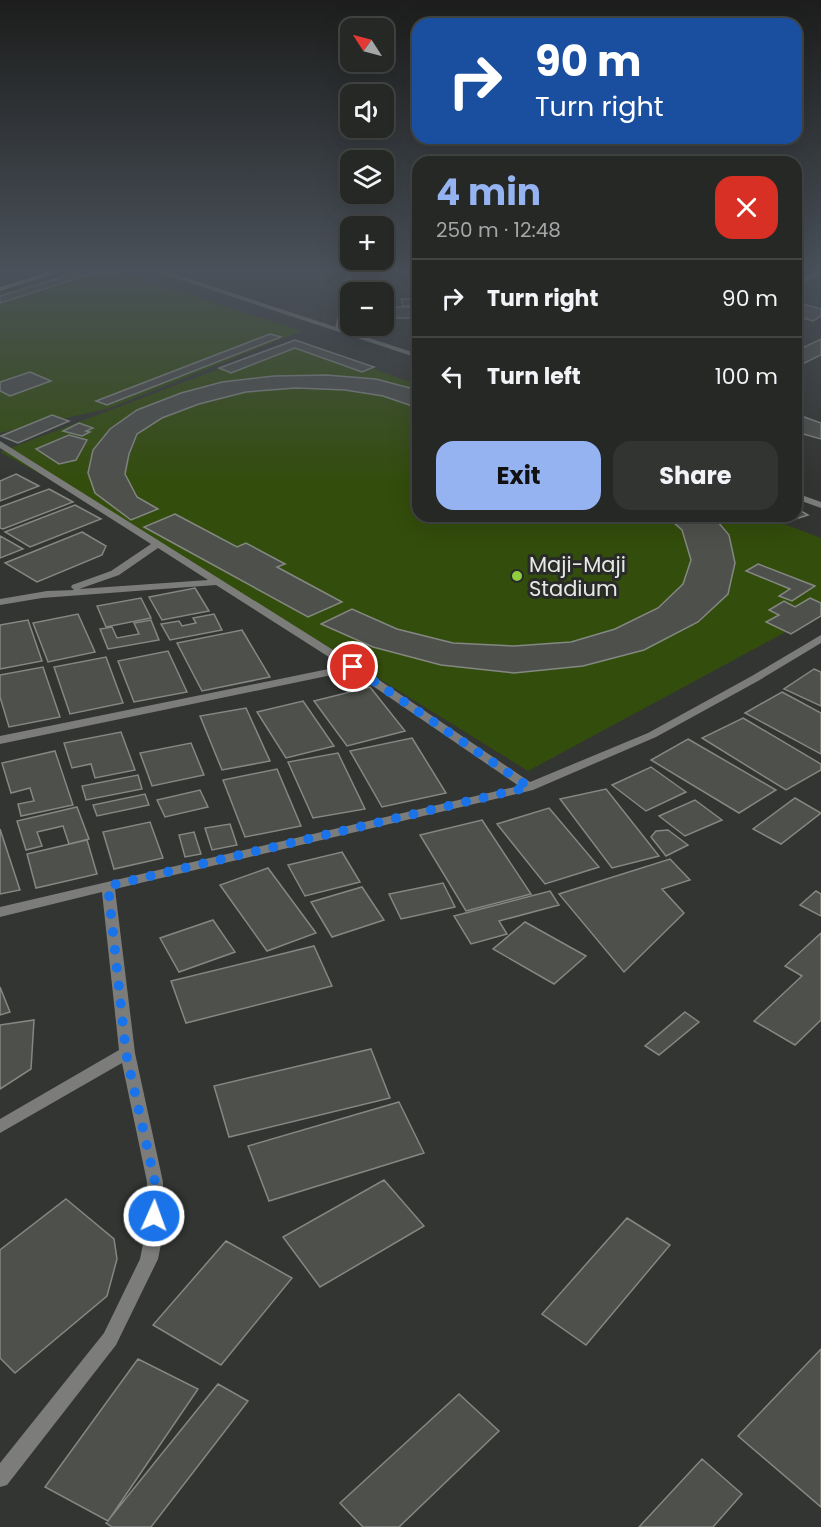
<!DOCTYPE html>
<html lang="en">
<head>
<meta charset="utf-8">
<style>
  :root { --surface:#262826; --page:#323432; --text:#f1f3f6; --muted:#a4a6a7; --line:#424443; --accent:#95b2f1 }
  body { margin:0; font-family:Poppins,sans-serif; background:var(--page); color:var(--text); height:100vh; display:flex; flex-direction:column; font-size:22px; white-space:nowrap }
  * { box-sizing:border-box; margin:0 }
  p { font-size:20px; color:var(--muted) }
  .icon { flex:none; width:33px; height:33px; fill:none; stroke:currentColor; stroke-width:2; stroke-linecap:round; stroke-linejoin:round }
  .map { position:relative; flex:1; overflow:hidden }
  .side { position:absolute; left:412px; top:156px; width:390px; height:366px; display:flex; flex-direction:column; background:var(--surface); border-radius:18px; box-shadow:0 6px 24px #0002,0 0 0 2px var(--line) }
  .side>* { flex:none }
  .guide { position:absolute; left:412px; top:18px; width:390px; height:126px; border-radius:18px; box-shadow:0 6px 24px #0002,0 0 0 2px var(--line); background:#1a4fa0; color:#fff; overflow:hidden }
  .needle { width:39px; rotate:306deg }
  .tools { position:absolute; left:340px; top:18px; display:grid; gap:12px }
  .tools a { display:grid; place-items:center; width:54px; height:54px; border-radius:12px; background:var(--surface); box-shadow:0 6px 24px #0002,0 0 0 2px var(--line); font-size:30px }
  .pin { position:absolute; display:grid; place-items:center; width:51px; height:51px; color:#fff; margin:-26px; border:3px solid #fff; border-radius:50%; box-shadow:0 2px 6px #0007 }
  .me { position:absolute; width:66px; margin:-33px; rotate:2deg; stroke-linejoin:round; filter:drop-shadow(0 0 4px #0008) }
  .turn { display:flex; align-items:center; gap:21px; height:126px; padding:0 24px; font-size:27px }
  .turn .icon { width:78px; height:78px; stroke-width:2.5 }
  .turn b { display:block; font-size:42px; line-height:51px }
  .round { display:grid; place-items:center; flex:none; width:63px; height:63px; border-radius:18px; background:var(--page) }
  .head { display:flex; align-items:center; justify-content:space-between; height:102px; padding:0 24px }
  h1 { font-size:36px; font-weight:700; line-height:45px; color:var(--accent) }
  .action { display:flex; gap:12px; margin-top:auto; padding:12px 24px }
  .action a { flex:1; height:69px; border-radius:18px; background:var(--accent); color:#111; font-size:24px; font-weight:700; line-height:69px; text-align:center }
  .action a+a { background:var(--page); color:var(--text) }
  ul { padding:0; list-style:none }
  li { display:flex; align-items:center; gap:18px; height:78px; padding:0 24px; border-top:2px solid var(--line) }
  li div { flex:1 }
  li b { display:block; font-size:22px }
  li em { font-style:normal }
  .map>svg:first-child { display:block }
  .green { fill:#334d0c }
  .building { fill:#4e504c; stroke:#848782; stroke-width:1.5 }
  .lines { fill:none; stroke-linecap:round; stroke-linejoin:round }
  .lane { fill:#7c7d7b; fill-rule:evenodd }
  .street { fill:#7c7d7b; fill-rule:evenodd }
  .secondary { fill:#a4a6a3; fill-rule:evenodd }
  .route { stroke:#1a73e8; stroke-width:10; stroke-dasharray:0 18 }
  .poi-dot { fill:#90cd40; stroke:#292b28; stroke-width:2 }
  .labels { text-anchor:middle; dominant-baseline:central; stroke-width:6; stroke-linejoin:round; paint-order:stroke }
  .poi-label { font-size:21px; fill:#e7e9e6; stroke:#292b28; text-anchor:start }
</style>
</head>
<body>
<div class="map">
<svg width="821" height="1527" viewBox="0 0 821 1527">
  <rect width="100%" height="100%" fill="#333532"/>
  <path class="green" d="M82,270h31l189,61 -192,77 -110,25v-139z
    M295,340l123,45v131h345l58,22v75l-293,158 -418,-259 -110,-60z"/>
  <path class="building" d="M85,270h19l-104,33v-7z
    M401,299h17v7h-15z
    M796,302l25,7v7l-8,5 -17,-5z
    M384,307h34v11h-34z
    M270,334l11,3 -174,68 -11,-4z
    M821,339v16l-25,12v-16z
    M295,340l79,27 -12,5 -67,-24 -64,25 -12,-5z
    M30,372l21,9 -41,15 -10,-5v-9z
    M326,375l50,4 42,11v18l-35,-12 -38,-6 -49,-2 -50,4 -47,12 -37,14 -25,16 -8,20 -4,20 12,23 21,12 -27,11 -36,-27 -7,-20 5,-23 17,-21 27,-19 44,-17 41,-11 52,-6z
    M796,414l25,9v16l-25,-7z
    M52,415l17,6 -51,22 -17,-7z
    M79,423l14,5 -7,3 4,1 -8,4 -19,-5z
    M69,435l18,5 -11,20 -17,4 -23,-15z
    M16,474l23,12 -39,15v-20z
    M49,489l24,13 -70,27 -3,-1v-21z
    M75,505l26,14 -71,28 -25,-15z
    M796,508l12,7 -25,8 -11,-7h24z
    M175,514l62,33 9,-4 39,21 -8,3 65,35 -34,15 -164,-90z
    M666,516h47l16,19 6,28 -7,31 -30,28 -54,28 -61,16 -69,7 -73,-8 -68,-18 -52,-23 31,-15 45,20 56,14 61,3 57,-4 44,-13 43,-21 25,-24 8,-24 -9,-30z
    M82,532l24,14 -4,9 -65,27 -32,-19z
    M0,536l23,13 -23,9z
    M758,564l57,22 -23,15 -13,-5 11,-7 -44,-18z
    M195,588l14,23 -47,9 -13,-23z
    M141,598l10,20 -45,9 -9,-21z
    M810,598l11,5v13l-30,18 -25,-12 13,-7 -10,-5 15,-9 11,6z
    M78,614l17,38 -47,10 -15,-39z
    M214,614l8,16 -52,10 -9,-16 18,-3 3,5 14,-3 -3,-5z
    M28,620l14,41 -42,8v-44z
    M151,620l8,20 -51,9 -8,-20 12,-2 5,11 22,-4 -5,-11z
    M242,630l28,47 -68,14 -25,-48z
    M168,651l19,41 -53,10 -16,-41z
    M106,657l17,46 -53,11 -16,-47z
    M43,667l17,50 -51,10 -9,-30v-22z
    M814,669l7,3v34l-37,-17z
    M370,687l35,44 -58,15 -33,-45z
    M782,692l39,21v41l-76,-41z
    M303,701l31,45 -48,12 -29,-46z
    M246,708l24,53 -48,9 -22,-54z
    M743,718l78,46v6l-35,20 -84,-52z
    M121,732l14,38 -40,8 -4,-14 -19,4 -8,-25z
    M412,738l34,55 -64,14 -32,-56z
    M688,739l88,51 -37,23 -88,-53z
    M191,743l13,32 -52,11 -12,-33z
    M55,751l18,54 -52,11 -3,-12 16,-3 -4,-13 -19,5 -9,-30z
    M338,753l27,56 -52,9 -25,-56z
    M651,767l35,25 -40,19 -34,-26z
    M277,769l24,57 -56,11 -22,-57z
    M138,775l4,14 -56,11 -4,-14z
    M606,789l53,67 -47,12 -52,-69z
    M200,790l8,17 -43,10 -8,-17z
    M145,794l4,11 -52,11 -4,-11z
    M795,798l26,15 -40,31 -28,-15z
    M695,800l27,20 -37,16 -26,-20z
    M77,807l12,32 -20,5 -6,-18 -26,6 5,14 -16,4 -9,-29z
    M549,808l50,59 -54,17 -48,-60z
    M482,820l49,74 -65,17 -46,-76z
    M150,822l13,36 -49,11 -11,-37z
    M230,824l7,21 -25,5 -7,-22z
    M0,829l20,61 -20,4z
    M668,830l20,15 -22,11 -15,-19 5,-6z
    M194,832l7,22 -16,3 -6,-22z
    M87,840l10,34 -61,14 -9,-34z
    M342,852l18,30 -55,14 -17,-31z
    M670,859l20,21 -28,9 22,24 -60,59 -65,-78z
    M268,868l48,65 -49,18 -47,-66z
    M443,883l12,24 -54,12 -12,-25z
    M362,887l22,33 -52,17 -21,-35z
    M550,891l9,14 -60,16 8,13 -36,10 -17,-28z
    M816,891l5,3v22l-21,-11z
    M213,920l22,32 -56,20 -19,-34z
    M525,922l61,34 -32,28 -61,-35z
    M821,933v87l-26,25 -41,-24 48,-45 -17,-10z
    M314,946l18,40 -146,37 -15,-42z
    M0,987l10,25 -10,3z
    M685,1012l14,10 -40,33 -14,-9z
    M34,1020l-3,49 -31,20v-64z
    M371,1049l19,49 -161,39 -15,-51z
    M399,1102l25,51 -155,48 -21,-55z
    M384,1180l40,46 -104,61 -37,-50z
    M66,1199l48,40 3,20 -10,37 -92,77 -15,-15v-108z
    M627,1218l43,27 -84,100 -44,-31z
    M226,1241l66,37 -71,87 -68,-40z
    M821,1349v158l-83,-71z
    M138,1359l60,30 -90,132 -63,-34z
    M218,1384l30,17 -97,126h-39l-6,-4z
    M459,1394l40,37 -100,96h-36l-23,-24z
    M702,1459l40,35 -29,33h-74z"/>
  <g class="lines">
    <path class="lane" d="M346,270h6l-2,29 -7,29 -4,2 -4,-2 7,-29z"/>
    <path class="street" d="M151,270h11l256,84v4z
      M821,271v4l-25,10v-5z
      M0,441l357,224 173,117 118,-49 102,-56 71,-42v8l-63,38 -102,56 -123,53 -418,99 20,164 28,129v52l-5,25 -42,86 -109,140 -7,2v-24l104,-130 36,-74 5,-25 2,-52 -25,-119 -122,70v-14l119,-69 -17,-158 -102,25v-10l519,-121 -168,-115 -351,73v-8l343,-70 -127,-81 -174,13 -42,7v-6l47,-8 27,-1 -3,-3 1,-2 39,-14 40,-27 -151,-96zM158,548l50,32 -129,9 40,-14z
      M796,493l25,9v6l-25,-9z"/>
    <path class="secondary" d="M55,270h11l-66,21v-4z"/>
  </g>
  <linearGradient id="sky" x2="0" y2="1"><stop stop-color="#1c1d1c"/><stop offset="0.56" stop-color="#4a515a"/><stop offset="1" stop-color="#4a515a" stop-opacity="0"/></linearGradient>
  <rect width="821" height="484" fill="url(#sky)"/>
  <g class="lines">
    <path class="route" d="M154,1216l1,-34 -29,-129 -18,-167 421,-99 -176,-120"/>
  </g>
  <circle class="poi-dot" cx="517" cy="576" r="6"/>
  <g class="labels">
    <g class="poi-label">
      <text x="529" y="564">Maji-Maji<tspan x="529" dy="24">Stadium</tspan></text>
    </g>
  </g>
</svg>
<div class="tools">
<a><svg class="needle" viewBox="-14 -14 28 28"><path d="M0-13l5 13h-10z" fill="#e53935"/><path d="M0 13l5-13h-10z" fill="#a4a6a7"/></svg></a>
<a><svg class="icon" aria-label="sound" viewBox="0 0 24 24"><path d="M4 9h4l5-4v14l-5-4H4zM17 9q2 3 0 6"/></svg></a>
<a><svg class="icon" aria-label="layers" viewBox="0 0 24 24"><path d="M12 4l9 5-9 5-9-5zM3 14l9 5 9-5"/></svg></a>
<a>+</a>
<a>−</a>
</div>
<div class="pin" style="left:353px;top:667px;background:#d93025"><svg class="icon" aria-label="arrive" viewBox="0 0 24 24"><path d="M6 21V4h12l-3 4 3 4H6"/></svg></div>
<svg class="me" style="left:154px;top:1216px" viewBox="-20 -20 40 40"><circle r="17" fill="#1a73e8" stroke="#fff" stroke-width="3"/><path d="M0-11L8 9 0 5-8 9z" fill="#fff"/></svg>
<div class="guide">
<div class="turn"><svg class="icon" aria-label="right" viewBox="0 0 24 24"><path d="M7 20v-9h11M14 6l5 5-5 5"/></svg><div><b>90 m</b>Turn right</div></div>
</div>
<section class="side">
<div class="head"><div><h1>4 min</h1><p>250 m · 12:48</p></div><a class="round" style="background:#d93025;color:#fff"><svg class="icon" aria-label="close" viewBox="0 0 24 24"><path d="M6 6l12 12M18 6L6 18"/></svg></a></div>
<ul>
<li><svg class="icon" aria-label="right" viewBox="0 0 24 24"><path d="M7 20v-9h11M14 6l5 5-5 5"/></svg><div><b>Turn right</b></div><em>90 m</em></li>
<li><svg class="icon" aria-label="left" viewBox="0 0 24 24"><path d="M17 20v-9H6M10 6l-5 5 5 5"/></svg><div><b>Turn left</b></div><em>100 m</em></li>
</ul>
<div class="action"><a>Exit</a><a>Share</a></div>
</section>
</div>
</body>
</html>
